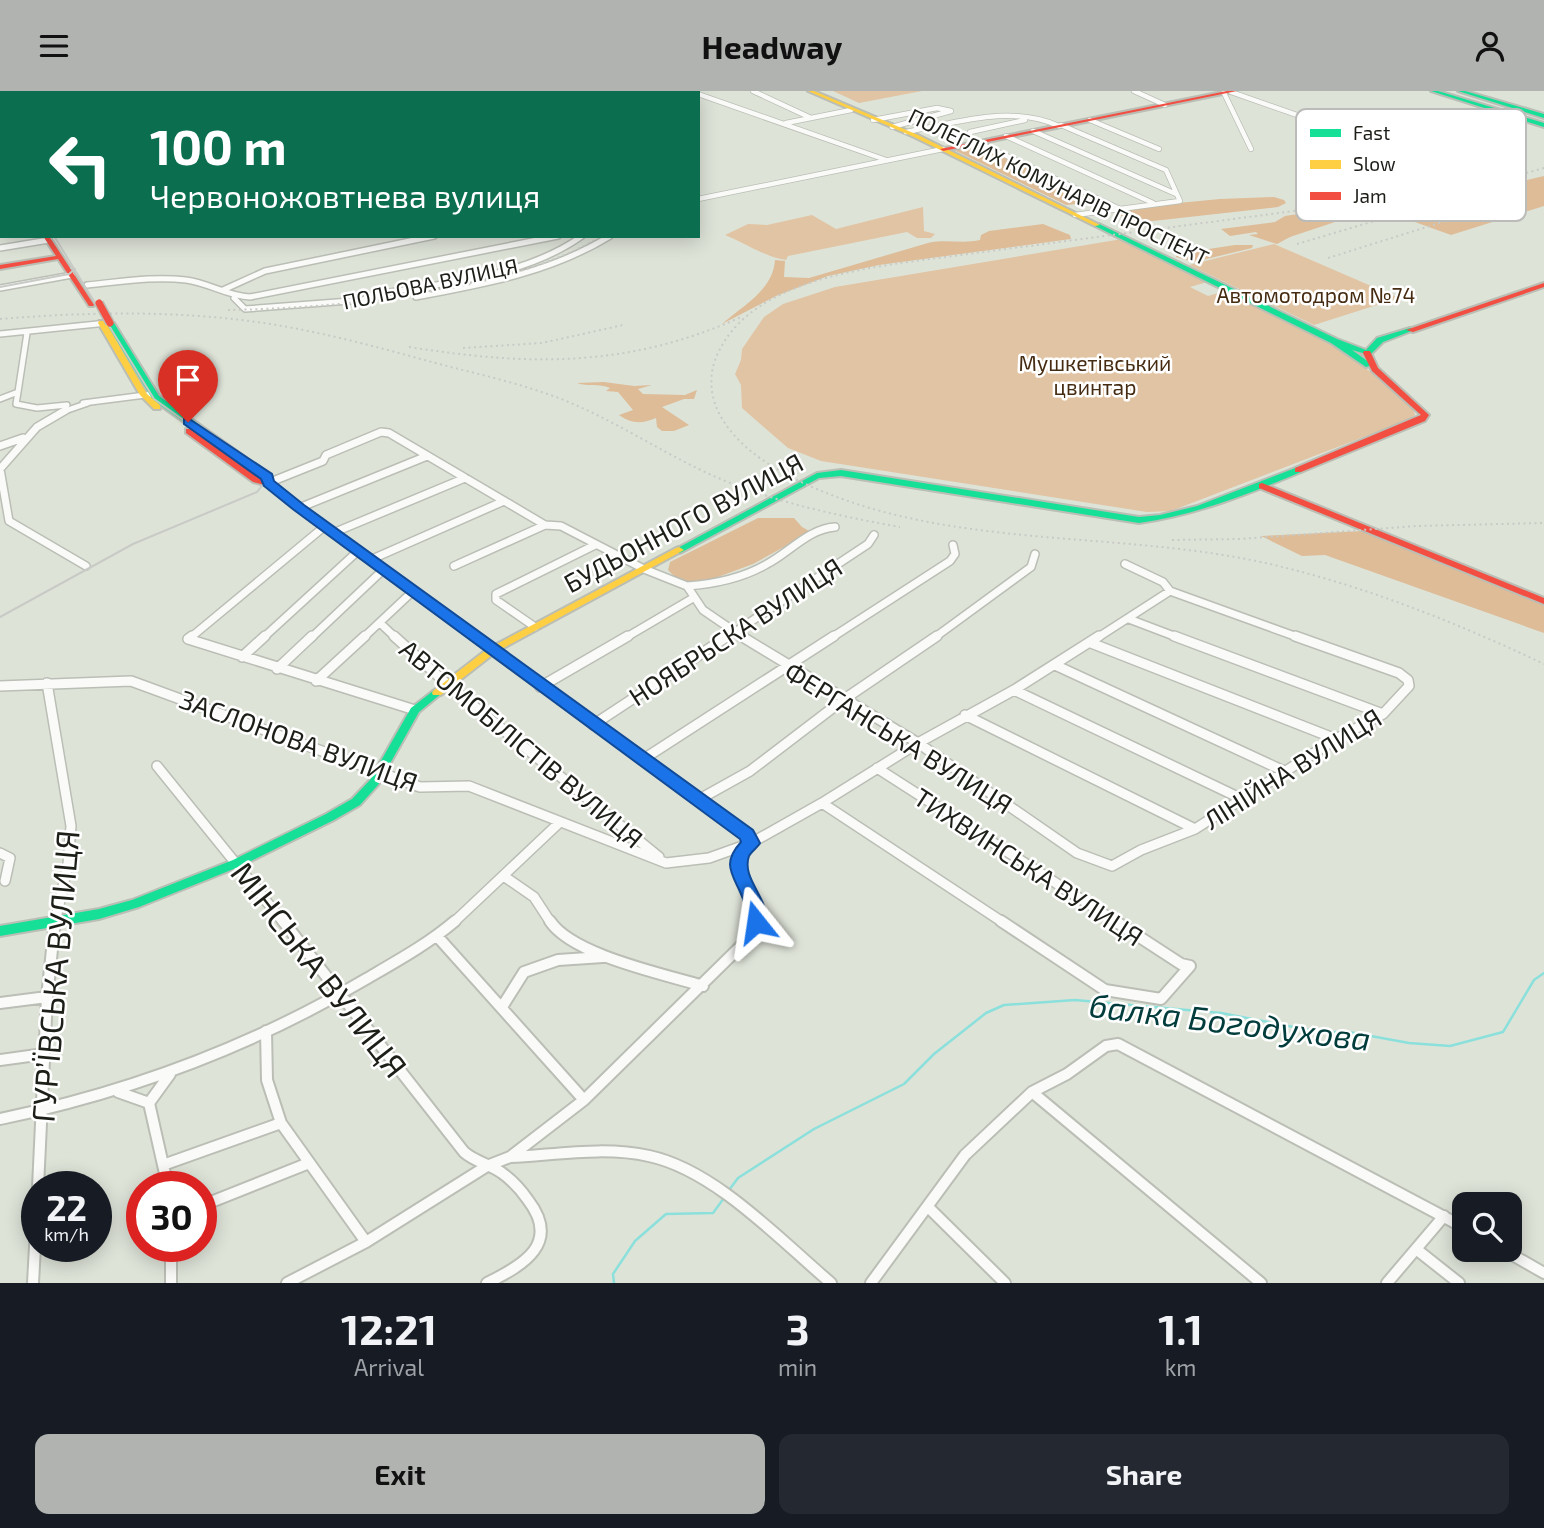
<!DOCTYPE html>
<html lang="en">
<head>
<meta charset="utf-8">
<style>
  :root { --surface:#171b24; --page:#242831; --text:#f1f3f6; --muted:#9ea1a6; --accent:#b0b3b0 }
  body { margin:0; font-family:"Exo 2",sans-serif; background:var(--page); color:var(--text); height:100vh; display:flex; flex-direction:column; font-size:26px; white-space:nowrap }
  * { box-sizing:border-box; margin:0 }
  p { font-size:23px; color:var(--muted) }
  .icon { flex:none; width:38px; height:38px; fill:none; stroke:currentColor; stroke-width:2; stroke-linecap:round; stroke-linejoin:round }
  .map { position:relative; height:1192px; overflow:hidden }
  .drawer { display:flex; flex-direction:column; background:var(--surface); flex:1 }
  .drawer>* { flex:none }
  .guide { position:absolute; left:0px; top:0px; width:700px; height:147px; box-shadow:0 4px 18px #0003; background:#0b6e4f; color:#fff; overflow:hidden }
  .controls { position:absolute; left:1452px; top:1101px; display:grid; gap:14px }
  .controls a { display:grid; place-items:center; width:70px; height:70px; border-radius:14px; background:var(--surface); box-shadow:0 4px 18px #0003; font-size:35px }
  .speed { position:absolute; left:21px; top:1080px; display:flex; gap:14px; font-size:35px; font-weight:700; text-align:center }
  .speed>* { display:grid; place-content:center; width:91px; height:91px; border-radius:50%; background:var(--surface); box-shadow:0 4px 18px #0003; line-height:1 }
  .speed small { font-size:18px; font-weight:400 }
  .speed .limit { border:10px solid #d22; background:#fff; color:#111 }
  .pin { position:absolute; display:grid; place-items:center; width:60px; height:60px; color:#fff; margin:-72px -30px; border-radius:50% 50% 50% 0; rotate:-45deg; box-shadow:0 0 7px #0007 }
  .pin .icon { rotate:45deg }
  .me { position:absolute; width:77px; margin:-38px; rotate:345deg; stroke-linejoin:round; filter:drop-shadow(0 0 5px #0008) }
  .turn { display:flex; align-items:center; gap:24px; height:147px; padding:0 35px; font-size:32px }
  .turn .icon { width:91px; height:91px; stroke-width:2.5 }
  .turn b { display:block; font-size:49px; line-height:60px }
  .eta { display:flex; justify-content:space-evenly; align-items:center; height:119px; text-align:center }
  .eta b { font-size:42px; font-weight:700; line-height:49px }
  .primary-button { display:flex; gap:14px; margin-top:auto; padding:14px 35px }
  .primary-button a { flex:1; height:80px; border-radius:14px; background:var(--accent); color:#111; font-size:28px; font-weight:700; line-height:80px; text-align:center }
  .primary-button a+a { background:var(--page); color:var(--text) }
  header { display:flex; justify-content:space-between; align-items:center; height:91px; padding:0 35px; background:var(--accent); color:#111; font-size:32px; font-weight:700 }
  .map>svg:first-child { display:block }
  .green { fill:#e1c4a3 }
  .forest { fill:#ddbc97 }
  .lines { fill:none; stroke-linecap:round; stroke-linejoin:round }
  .stream { stroke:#8be0dc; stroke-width:2.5 }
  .street-far4-casing { stroke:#babeb5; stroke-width:6 }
  .street-far3-casing { stroke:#babeb5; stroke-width:8 }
  .street-far2-casing { stroke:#babeb5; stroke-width:10 }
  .street-far1-casing { stroke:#babeb5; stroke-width:12 }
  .street-casing { stroke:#babeb5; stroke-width:14 }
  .fast-casing { stroke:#babeb5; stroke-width:4 }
  .slow-casing { stroke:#babeb5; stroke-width:4 }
  .jam-casing { stroke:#babeb5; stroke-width:4 }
  .street-far4 { stroke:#fafbf9; stroke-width:4.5 }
  .street-far3 { stroke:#fafbf9; stroke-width:5 }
  .street-far2 { stroke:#fafbf9; stroke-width:7 }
  .street-far1 { stroke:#fafbf9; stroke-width:9 }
  .street { stroke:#fafbf9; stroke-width:10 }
  .fast { fill:#16e098; fill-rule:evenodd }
  .slow { fill:#ffcf43; fill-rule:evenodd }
  .jam { fill:#f24e42; fill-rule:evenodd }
  .tram { stroke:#c8cac6; stroke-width:2 }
  .rail { stroke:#c8cac6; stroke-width:2; stroke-dasharray:2 3.5; stroke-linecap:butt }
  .jam-bridge-casing { stroke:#babeb5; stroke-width:10; stroke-linecap:butt }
  .jam-bridge { stroke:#f24e42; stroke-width:7 }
  .route { fill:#1a73e8; stroke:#114b97; stroke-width:2 }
  .labels { text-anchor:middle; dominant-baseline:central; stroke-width:5; stroke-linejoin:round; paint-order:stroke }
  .far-street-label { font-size:21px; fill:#1c1f18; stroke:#fff }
  .far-park-label { font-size:21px; fill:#452b11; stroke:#fff }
  .street-label { font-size:26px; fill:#1c1f18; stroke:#fff }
  .near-street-label { font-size:32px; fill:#1c1f18; stroke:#fff }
  .near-water-label { font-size:33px; font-style:italic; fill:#013c3c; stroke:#fff }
  .key { fill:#fff; stroke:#bbbcba; stroke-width:2 }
  .key-label { font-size:19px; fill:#1c1f18 }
</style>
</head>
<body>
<header><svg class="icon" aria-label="menu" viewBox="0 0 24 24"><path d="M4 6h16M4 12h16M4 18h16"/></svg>Headway<svg class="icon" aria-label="person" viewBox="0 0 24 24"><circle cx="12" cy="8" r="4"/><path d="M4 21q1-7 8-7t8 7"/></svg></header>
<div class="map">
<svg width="1544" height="1192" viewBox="0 0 1544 1192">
  <rect width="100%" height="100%" fill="#dee3d8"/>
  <path class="green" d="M833,0h89l-63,12z
    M923,116l1,24 11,3 -4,4h-14l-10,-6 -119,24 -2,4c-21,-3 -41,-17 -61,-25l23,-11 19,1 45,-10 24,14z
    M1122,148l85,43 -17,5 18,9 17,-5 121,60 67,58 2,6 -7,5 -237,91 -24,1 -326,-51 -33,-13 -46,-40 -1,-23 -6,-11 6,-14 1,-11 22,-32 19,-13 52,-17z
    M1274,153l125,54 -85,27 -125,-60z"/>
  <path class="forest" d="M968,54l11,5 10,-2 127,60 -8,1c-10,-9 -28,-5 -42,-4l-116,-57z
    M1544,85v30l-93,29 -50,-18 82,-26h23l21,-11z
    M1274,106l10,3 2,3 -8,4 -143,16 -16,-8 7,-7 94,-9z
    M1332,118l36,2 -78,26 -13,7 -28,-9 9,-1 -2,-2 -26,4 -9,-7 54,-7 10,-6z
    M1043,133l27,11 1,4 -192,26 -51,11 -52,20 -54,28c22,-19 51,-34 53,-64l10,1 -1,16 25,1 119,-35c17,-4 36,1 52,-3l1,-5 8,-4z
    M1235,154h18l-1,3 -58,14 -18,-5v-3z
    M604,291l30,4 18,-1 -14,4 5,5 42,1 12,-5 -3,9h-10l-22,8 27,18 -15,6h-12l-5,-4 -1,-9c-14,6 -24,6 -37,-3l14,-5 -15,-18 -12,-1 4,-3c-11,-5 -22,-1 -33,-5z
    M758,427h36l8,9 9,5 -58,32 -46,17h-28l-11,-11 2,-8z
    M1363,440l181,73v29l-219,-78 -23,1 -41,-20z"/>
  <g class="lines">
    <path class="stream" d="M729,1099l9,-12 76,-49 90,-45 30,-30 52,-41 18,-8 71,-5 146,13 99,19h29l60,11 41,3 53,-14 31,-52 10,-7
      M614,1192l-1,-9 22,-33 31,-27 47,-1 11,-15"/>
    <g class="street-far4-casing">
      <path id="street-far4" d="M532,0l4,2
        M753,0l58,27
        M1134,0l31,14
        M1231,1l106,37
        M605,2l7,-2
        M1224,2l27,56
        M698,3l188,66
        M0,9l2,-2
        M873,29l64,-12 14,3
        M1090,29l69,29
        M786,32l65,-13
        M1061,34l105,45 14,31 -105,14
        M892,36l59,-16
        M0,37l2,4
        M1033,40l143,63
        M906,41c51,-9 104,-28 153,-6
        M970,41l55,-12
        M1006,45l147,67
        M977,51l143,67
        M698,108l245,-50"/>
    </g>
    <g class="street-far3-casing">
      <path id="street-far3" d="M0,157l49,-8
        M87,194c33,-3 66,-9 99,-5 23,3 41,16 64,17l308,-61
        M0,197l72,-13
        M223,199l42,-19 169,-35
        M416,206c68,-13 134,-24 194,-61
        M234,207l11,11 118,-9 9,-5c70,-12 151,-17 210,-59
        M0,243l107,-11
        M18,301l9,-59
        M0,308l18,-7 -2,12 21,4 30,-3
        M83,312l70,-9
        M62,321l26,-9"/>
    </g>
    <g class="street-far2-casing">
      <path id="street-far2" d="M66,319l-29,17 -37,42 9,52 77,45
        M0,355l23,-8
        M268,392l55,-22 3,-6 55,-23 8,1 156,92 16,1 83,43 43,17 16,24 41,28
        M299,417l128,-52
        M333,442l132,-55
        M370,469l134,-59
        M1125,473l38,18 7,9 130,47
        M454,475l91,-41
        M687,495c27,-2 56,-8 80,-22 23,-12 41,-35 68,-37
        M1129,528l50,19
        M380,532l16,15
        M535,536l-39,-27v-6l99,-49
        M190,547l135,-112
        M263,547l95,-87
        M311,547l72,-68
        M363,547l49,-46
        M625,547l68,-40
        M726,547l142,-94 6,-9
        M831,547l119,-77 5,-7 -2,-9
        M934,547l97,-71 4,-13
        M1097,547l73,-47"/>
    </g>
    <g class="street-far1-casing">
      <path id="street-far1" d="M394,545l53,48 212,173
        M741,545l177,107 159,110 35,13 29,-16 54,-21 141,-90 47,-25 26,-28 -1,-6 -9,-7 -104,-37
        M1174,545l209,78
        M188,548l227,71
        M188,548l4,-3
        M1091,552l245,96
        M492,559l254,185 5,8
        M242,566l23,-21
        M1055,574l229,106
        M277,578l35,-33
        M316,590l49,-45
        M47,592l24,143 -3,38 -13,59
        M0,595l131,-5 289,106 49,-1 197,77 43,-5 42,-15 71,-40 96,-60 96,-53 85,-54
        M540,596l88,-51
        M1014,599l228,109
        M965,624l230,114
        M593,634l135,-89
        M642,669l192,-124
        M157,675l127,157
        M877,677l241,155
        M698,709l52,-29 93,-71 94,-64
        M822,712l182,120
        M749,754l-9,10v20l14,34 -1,14
        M0,762l10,5 -5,23
        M505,786l29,20 17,26
        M453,832l107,-101"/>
    </g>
    <g class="street-casing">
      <path id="street" d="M283,830l181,231c11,10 26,12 38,21 10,7 19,17 26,27 33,43 -4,65 -41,83
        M550,830c22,34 114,53 153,65
        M1001,830l104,69 56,9 29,-33 -9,-2 -66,-43
        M437,845l147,164
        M0,912l47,-6
        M502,916l22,-35 34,-12 45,-3
        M266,940l1,49 14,43 85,119
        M0,969l44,-6
        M118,1001l31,11 19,84
        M1032,1001l229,191
        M149,1012l21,-29
        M0,1028c130,-27 251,-72 366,-140 31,-18 62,-35 89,-58
        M510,1066c45,-2 94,-11 139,-1 66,14 131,84 182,127
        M163,1074l118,-42
        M38,1096l9,-190 8,-76
        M201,1115l108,-43
        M928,1116l77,76
        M171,1155v37
        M1416,1158l43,34
        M1502,1158l42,24
        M33,1192l4,-73
        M287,1192l79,-41 121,-76 23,-9 74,-57 161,-158 9,-21
        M871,1192l94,-128 67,-63 35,-18 39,-28 12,-2 347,184
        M1387,1192l57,-67"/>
    </g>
    <g class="fast-casing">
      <path id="fast" d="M1431,0h7l106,32v4z
        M1458,0h7l79,23v4z
        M1095,133h4l238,115 29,11 11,-12 33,-10 4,2 -31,12 -13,13 -18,-5 21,15 -7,2 -35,-24 -236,-117z
        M107,230l7,2 45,73 111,79 2,7 80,61 2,2 -2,2h-6l-81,-62 -2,-7 -110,-78 -47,-77z
        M1298,376l4,3 -1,2c-53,22 -105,43 -162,51l-298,-47 -22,2 -137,74 -3,1 -5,-3 143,-77 24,-3 298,47 21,-2 37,-9z
        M437,599l5,3 -23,19 -41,73 -18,20 -26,15 -93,46 -102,41 -40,12 -99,17v-10l99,-17 33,-9 101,-40 93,-46 26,-15 18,-19 41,-72 22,-17z"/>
    </g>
    <g class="slow-casing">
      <path id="slow" d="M808,0h6l104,44 182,90 -5,1 -181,-89z
        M0,72l2,1v5l-2,-1z
        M99,230h6l42,73 13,11v4h-6l-14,-14 -42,-72z
        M349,451l144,104 183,-98 3,-1 5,3 -188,102 -55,43h-8l-1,-2 1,-2 53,-41 -140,-103 -2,-2z"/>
    </g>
    <g class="jam-casing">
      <path id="jam" d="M1227,0h10l-294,60 -3,-2z
        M43,145h6l45,69 -1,1h-4l-31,-47 -58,10v-4l56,-9z
        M1544,192v4l-131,45 -7,-2z
        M1364,260h6l8,17 51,47 -4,6 -124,51h-6v-4l126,-53 -49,-44 -9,-18z
        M186,338h6l67,49 13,5 -4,3 -15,-4 -67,-49z
        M1262,392l282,115v6l-285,-116v-4z"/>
    </g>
    <use href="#street-far4" class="street-far4"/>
    <use href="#street-far3" class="street-far3"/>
    <use href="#street-far2" class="street-far2"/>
    <use href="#street-far1" class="street-far1"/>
    <use href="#street" class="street"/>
    <use href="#fast" class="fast"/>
    <use href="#slow" class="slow"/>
    <use href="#jam" class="jam"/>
    <path class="tram" d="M0,48l2,3
      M0,196l69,-13 6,-5 -4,-1
      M0,526l133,-73 124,-52 8,-10 -2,-5 -109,-78 -100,-163"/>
    <path class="rail" d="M179,0l2,2
      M303,0l7,2
      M327,0l7,2
      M346,0l8,2
      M390,0l9,2
      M410,0l9,2
      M680,0l2,2
      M1386,27c28,9 59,21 60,55l-32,18
      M1544,77l-49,14 -57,10 -538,71c-62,10 -150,25 -181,88 -11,21 -10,45 2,66 17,29 45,47 74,62 146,72 311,50 466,83 99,22 192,59 283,102
      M1297,153l155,-46
      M1328,167l156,-49 37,-31
      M228,219c110,-2 279,-17 374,-74
      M0,228c88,-7 176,-9 264,4 59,9 117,25 175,41 39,10 79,19 117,33 53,20 100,52 151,76 61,28 127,42 193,54
      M409,256c120,19 219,21 332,-30
      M463,257l79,-5 81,-18
      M1172,449l68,-1 176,-13 128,-3"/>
    <g class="jam-bridge-casing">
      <path id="jam-bridge" d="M99,212l11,20"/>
    </g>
    <use href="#jam-bridge" class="jam-bridge"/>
  </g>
  <path class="route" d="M188,327l84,56 2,7 30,24 449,325 7,13c-2,4 -9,9 -11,13 -9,25 27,47 14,71h-14c-5,-9 -2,-19 -6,-28 -9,-24 -23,-34 -2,-57l-1,-3 -446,-329 -30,-24 -3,-7 -77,-55v-5z"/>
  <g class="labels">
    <g class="far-street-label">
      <text transform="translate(1059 95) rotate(26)">ПОЛЕГЛИХ КОМУНАРІВ ПРОСПЕКТ</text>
      <text transform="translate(430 192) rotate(-12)">ПОЛЬОВА ВУЛИЦЯ</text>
    </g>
    <g class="far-park-label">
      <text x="1316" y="203">Автомотодром №74</text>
      <text x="1095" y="271">Мушкетівський<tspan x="1095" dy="24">цвинтар</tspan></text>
    </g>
    <g class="street-label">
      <text transform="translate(683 431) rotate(-28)">БУДЬОННОГО ВУЛИЦЯ</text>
      <text transform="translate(735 540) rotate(-33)">НОЯБРЬСКА ВУЛИЦЯ</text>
      <text transform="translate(899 646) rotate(32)">ФЕРГАНСЬКА ВУЛИЦЯ</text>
      <text transform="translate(299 649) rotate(20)">ЗАСЛОНОВА ВУЛИЦЯ</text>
      <text transform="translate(522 652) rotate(40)">АВТОМОБІЛІСТІВ ВУЛИЦЯ</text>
      <text transform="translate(1292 677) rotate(-32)">ЛІНІЙНА ВУЛИЦЯ</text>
      <text transform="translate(1029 775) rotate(33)">ТИХВИНСЬКА ВУЛИЦЯ</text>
    </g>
    <g class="near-street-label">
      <text transform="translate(320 878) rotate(52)">МІНСЬКА ВУЛИЦЯ</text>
      <text transform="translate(54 885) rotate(-85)">ГУР’ЇВСЬКА ВУЛИЦЯ</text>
    </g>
    <g class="near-water-label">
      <text transform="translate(1230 930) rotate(7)">балка Богодухова</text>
    </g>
  </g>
  <rect x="1296" y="18" width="230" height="112" rx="10" class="key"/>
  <rect x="1310" y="38" width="31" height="8" fill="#16e098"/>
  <rect x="1310" y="69" width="31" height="9" fill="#ffcf43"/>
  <rect x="1310" y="101" width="31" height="8" fill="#f24e42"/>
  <g class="key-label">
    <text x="1353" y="49">Fast</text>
    <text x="1353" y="80">Slow</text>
    <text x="1353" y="112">Jam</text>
  </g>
</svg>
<div class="controls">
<a><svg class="icon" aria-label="search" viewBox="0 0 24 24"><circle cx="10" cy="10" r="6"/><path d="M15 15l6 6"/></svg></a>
</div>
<div class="speed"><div>22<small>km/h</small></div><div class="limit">30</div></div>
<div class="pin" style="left:188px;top:331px;background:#d93025"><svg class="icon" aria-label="arrive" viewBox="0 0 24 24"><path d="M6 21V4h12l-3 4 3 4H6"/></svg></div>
<svg class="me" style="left:756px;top:831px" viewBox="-20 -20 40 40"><path d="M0-17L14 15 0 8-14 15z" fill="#1a73e8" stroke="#fff" stroke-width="4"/></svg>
<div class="guide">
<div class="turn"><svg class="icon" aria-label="left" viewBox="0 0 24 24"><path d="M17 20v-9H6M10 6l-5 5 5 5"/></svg><div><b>100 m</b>Червоножовтнева вулиця</div></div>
</div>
</div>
<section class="drawer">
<div class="eta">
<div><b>12:21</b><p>Arrival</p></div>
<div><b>3</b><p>min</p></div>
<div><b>1.1</b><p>km</p></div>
</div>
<div class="primary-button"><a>Exit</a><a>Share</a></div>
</section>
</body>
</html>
